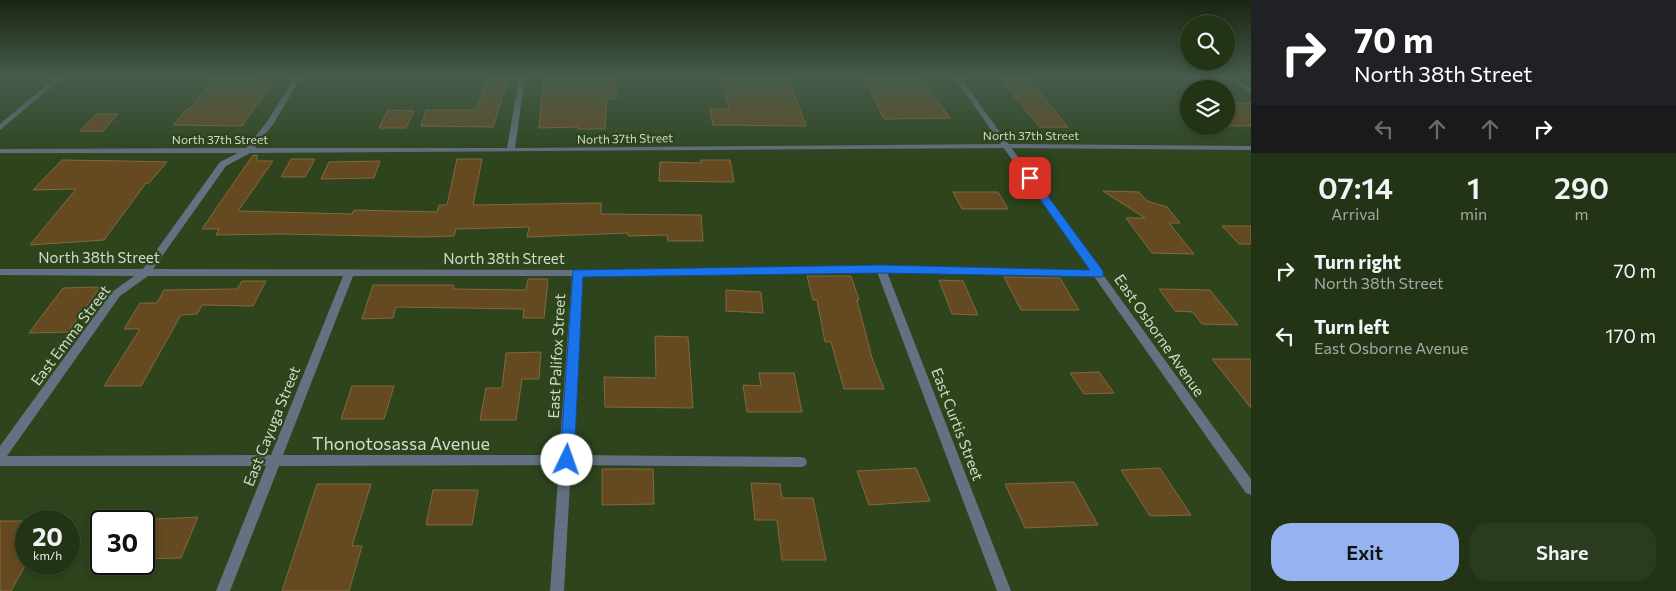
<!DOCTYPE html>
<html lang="en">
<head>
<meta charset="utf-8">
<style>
  :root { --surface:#223316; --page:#2a3b1f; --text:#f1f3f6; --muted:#a2aaa1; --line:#3f4e35; --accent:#95b2f1 }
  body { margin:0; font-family:Commissioner,sans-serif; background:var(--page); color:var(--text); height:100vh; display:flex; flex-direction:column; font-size:19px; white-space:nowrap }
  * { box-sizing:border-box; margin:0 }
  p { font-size:16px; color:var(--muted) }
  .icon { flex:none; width:28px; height:28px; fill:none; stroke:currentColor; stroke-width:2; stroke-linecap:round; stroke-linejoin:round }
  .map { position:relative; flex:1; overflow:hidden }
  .side { display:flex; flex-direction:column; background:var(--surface); width:425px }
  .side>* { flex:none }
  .top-card { background:#202124; color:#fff; overflow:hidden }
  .fabs { position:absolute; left:1180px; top:15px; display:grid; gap:10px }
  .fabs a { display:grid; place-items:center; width:55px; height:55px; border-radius:50%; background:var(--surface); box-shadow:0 2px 8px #0003,0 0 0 1px var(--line); font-size:25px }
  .speed { position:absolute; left:15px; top:510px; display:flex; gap:10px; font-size:25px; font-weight:700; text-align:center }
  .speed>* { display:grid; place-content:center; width:65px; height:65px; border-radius:50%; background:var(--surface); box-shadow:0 2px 8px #0003,0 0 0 1px var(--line); line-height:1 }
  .speed small { font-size:12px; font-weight:400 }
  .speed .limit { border:2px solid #111; border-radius:8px; background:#fff; color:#111 }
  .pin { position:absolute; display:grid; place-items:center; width:42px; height:42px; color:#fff; margin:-21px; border-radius:10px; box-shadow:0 2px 8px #0006 }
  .me { position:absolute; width:55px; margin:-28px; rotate:3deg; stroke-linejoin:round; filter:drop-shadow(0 0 4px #0008) }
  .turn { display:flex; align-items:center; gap:18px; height:105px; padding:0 20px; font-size:22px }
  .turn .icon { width:65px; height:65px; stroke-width:2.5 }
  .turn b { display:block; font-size:35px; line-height:42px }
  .lanes { display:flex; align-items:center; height:48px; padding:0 20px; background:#0003; justify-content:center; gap:25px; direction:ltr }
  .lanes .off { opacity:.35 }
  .eta { display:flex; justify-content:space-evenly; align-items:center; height:85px; text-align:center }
  .eta b { font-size:30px; font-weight:600; line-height:35px }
  .cta { display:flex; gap:10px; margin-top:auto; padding:10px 20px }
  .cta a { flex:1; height:58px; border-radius:20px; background:var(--accent); color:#111; font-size:20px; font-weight:600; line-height:58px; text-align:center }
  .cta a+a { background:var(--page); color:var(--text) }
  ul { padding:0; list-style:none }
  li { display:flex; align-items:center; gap:15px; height:65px; padding:0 20px }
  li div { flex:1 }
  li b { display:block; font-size:19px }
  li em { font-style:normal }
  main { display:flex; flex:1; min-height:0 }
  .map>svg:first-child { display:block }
  .building { fill:#654920; stroke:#85683f }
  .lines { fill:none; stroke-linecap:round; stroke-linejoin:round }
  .minor { fill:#647182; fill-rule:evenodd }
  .tertiary { fill:#647182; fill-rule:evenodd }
  .route { fill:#1a73e8; stroke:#114b97 }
  .labels { text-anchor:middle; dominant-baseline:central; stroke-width:4.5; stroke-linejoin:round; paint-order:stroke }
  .far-street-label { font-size:12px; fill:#cfddc7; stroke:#2d441d }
  .street-label { font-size:15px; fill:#cfddc7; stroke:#2d441d }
  .near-street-label { font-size:18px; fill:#cfddc7; stroke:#2d441d }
</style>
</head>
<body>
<main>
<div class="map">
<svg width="1251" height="591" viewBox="0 0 1251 591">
  <rect width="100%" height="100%" fill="#2d441d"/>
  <path class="building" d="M215,77h46l-5,6h16l-30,43 -69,-1 14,-16h3z
    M488,77h21l-16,50 -72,-1 5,-16h50z
    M544,77h72v22h-9l-2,30h-27v-2l-39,1z
    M721,77h67l18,49 -93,-1 -3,-16h19z
    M864,77h57l29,41 -66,1z
    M998,77h29l41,50h-28z
    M1226,103h25v23h-25z
    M388,110l26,1 -8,17h-27z
    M96,114h22l-15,17h-23z
    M253,155h4v6h16l-35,50 114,3 2,-4 83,2 2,-7h8l10,-46h25l-9,46 128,-2v11l100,1 2,26h-35l-1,-6 -39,1v-3l-101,4 2,-10 -73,2 -2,7 -33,1 -139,-3 -66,1 3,-6h-17z
    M291,159h24l-10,18h-24z
    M62,160l64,1 41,1 -18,21h-3l-42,57 -74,5 46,-56 -43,1z
    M701,160h29l4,22 -75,-1 1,-19 41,1z
    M380,161l-6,17 -53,1 8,-17z
    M1103,191l36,1 8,9 20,6 13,16h-11l25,31 -42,-1 -26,-35h19z
    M953,192h45l10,17h-46z
    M1222,226h29v18h-12z
    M807,276h44l8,24h-2l15,58 12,31h-40l-13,-47h-6l-8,-42h-4z
    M1004,277l56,1 19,32h-58z
    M528,279h20l-4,39h-21l1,-9 -128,-2 -3,11 -31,1 11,-34h81l-1,4 73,1z
    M939,280l24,1 15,34 -26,-1z
    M242,281h24l-13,25 -51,-1 -5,9 -16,1 -40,71h-37l36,-57h-16l16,-26h17l7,-13 73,-1z
    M100,287l-32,45 -39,1 34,-45z
    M1159,289l51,1 28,35 -36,-1 -9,-12 -18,-1z
    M726,290l35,2 2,21 -37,-2z
    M655,336l33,1 5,71 -88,-1 -1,-30 52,1z
    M541,352l-2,27h-17l-6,41h-36l6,-32h16l4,-35z
    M1212,359h39v49z
    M1099,372l15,21 -30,1 -14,-21z
    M759,373h35l8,39h-55l-4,-27 18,1z
    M352,386h42l-10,33h-43z
    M916,468l14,33 -61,4 -12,-34z
    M1160,468l31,47 -41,1 -29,-46z
    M602,469h51l1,35 -52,1z
    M1074,482l24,43 -73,3 -20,-44z
    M751,483l29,1 2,14h31l13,62h-44l-5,-40h-22z
    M317,484h54l-19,62h10l-13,45h-67z
    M433,490h45l-6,35h-46z
    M198,517l-17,41 -37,1v-13l12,-27z
    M0,521h26v43l-15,27h-11z"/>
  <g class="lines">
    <path class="minor" d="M56,77h7l-63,53v-6z
      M295,77h6l-27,46 -19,25h252l12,-71h6l-10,71 492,-4 244,2v4l-244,-2 -757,5 -24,13 -73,103 424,1 304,-4 218,5 5,3 -5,3 -212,-5 124,319h-14l-120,-319 -295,4 -10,179 229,2 4,1 2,4 -2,4 -4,1 -230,-2 -7,126h-14l9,-126 -280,1 -49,125h-14l50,-125h-266v-20l112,-154 22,-16 -134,-1v-6h143l77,-107 18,-9h-238v-4l246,-1 20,-25zM148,276h195l-72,179 -264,1 113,-160zM353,276h219l-13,179h-276z
      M1229,77h7l15,12v5z"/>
    <path class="tertiary" d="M954,77h6l291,402v16l-5,-2z"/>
  </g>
  <linearGradient id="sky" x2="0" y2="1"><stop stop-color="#192510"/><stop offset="0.48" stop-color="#465c4c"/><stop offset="1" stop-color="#465c4c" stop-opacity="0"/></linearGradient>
  <rect width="1251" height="160" fill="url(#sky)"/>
  <path class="route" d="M1026,176h7l70,95v6l-222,-4 -298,4 -9,183 -2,4 -5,2 -5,-2 -2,-4 13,-190 308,-5 209,5 -65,-92z"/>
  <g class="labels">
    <g class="far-street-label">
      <text x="1031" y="135">North 37th Street</text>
      <text transform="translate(625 138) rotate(-1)">North 37th Street</text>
      <text x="220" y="139">North 37th Street</text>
    </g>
    <g class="street-label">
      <text x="99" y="257">North 38th Street</text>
      <text x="504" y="258">North 38th Street</text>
      <text transform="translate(70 335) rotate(-53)">East Emma Street</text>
      <text transform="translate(1160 335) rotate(55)">East Osborne Avenue</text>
      <text transform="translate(556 356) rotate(-87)">East Palifox Street</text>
      <text transform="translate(958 424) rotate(69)">East Curtis Street</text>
      <text transform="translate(271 426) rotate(-68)">East Cayuga Street</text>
    </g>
    <g class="near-street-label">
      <text x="401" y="443">Thonotosassa Avenue</text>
    </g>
  </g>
</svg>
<div class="fabs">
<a><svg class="icon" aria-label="search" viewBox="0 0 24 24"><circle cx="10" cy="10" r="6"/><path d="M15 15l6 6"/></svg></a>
<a><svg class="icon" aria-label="layers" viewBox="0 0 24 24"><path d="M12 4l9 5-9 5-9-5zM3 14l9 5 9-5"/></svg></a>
</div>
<div class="speed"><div>20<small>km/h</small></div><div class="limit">30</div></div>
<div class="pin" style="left:1030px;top:178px;background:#d93025"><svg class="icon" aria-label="arrive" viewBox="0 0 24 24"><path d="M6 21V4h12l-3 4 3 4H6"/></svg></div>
<svg class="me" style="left:567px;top:460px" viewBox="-20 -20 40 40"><circle r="19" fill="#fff"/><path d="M0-13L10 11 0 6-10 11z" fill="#1a73e8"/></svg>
</div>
<section class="side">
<div class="top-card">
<div class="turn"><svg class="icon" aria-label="right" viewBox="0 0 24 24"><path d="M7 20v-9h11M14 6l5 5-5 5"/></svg><div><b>70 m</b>North 38th Street</div></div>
<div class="lanes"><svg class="icon off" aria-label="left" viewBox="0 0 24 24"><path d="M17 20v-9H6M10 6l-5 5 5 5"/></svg><svg class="icon off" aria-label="ahead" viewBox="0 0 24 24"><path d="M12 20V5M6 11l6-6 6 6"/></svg><svg class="icon off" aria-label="ahead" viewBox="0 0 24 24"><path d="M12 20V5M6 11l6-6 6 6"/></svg><svg class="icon" aria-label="right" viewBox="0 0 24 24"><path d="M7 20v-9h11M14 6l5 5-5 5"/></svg></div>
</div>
<div class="eta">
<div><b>07:14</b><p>Arrival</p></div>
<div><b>1</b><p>min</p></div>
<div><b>290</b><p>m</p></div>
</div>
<ul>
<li><svg class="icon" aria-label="right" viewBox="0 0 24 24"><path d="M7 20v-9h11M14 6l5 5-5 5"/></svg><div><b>Turn right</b><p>North 38th Street</p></div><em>70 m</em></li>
<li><svg class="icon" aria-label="left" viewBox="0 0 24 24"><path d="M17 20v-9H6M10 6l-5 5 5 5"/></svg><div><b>Turn left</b><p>East Osborne Avenue</p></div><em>170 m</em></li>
</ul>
<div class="cta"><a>Exit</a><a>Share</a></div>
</section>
</main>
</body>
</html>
